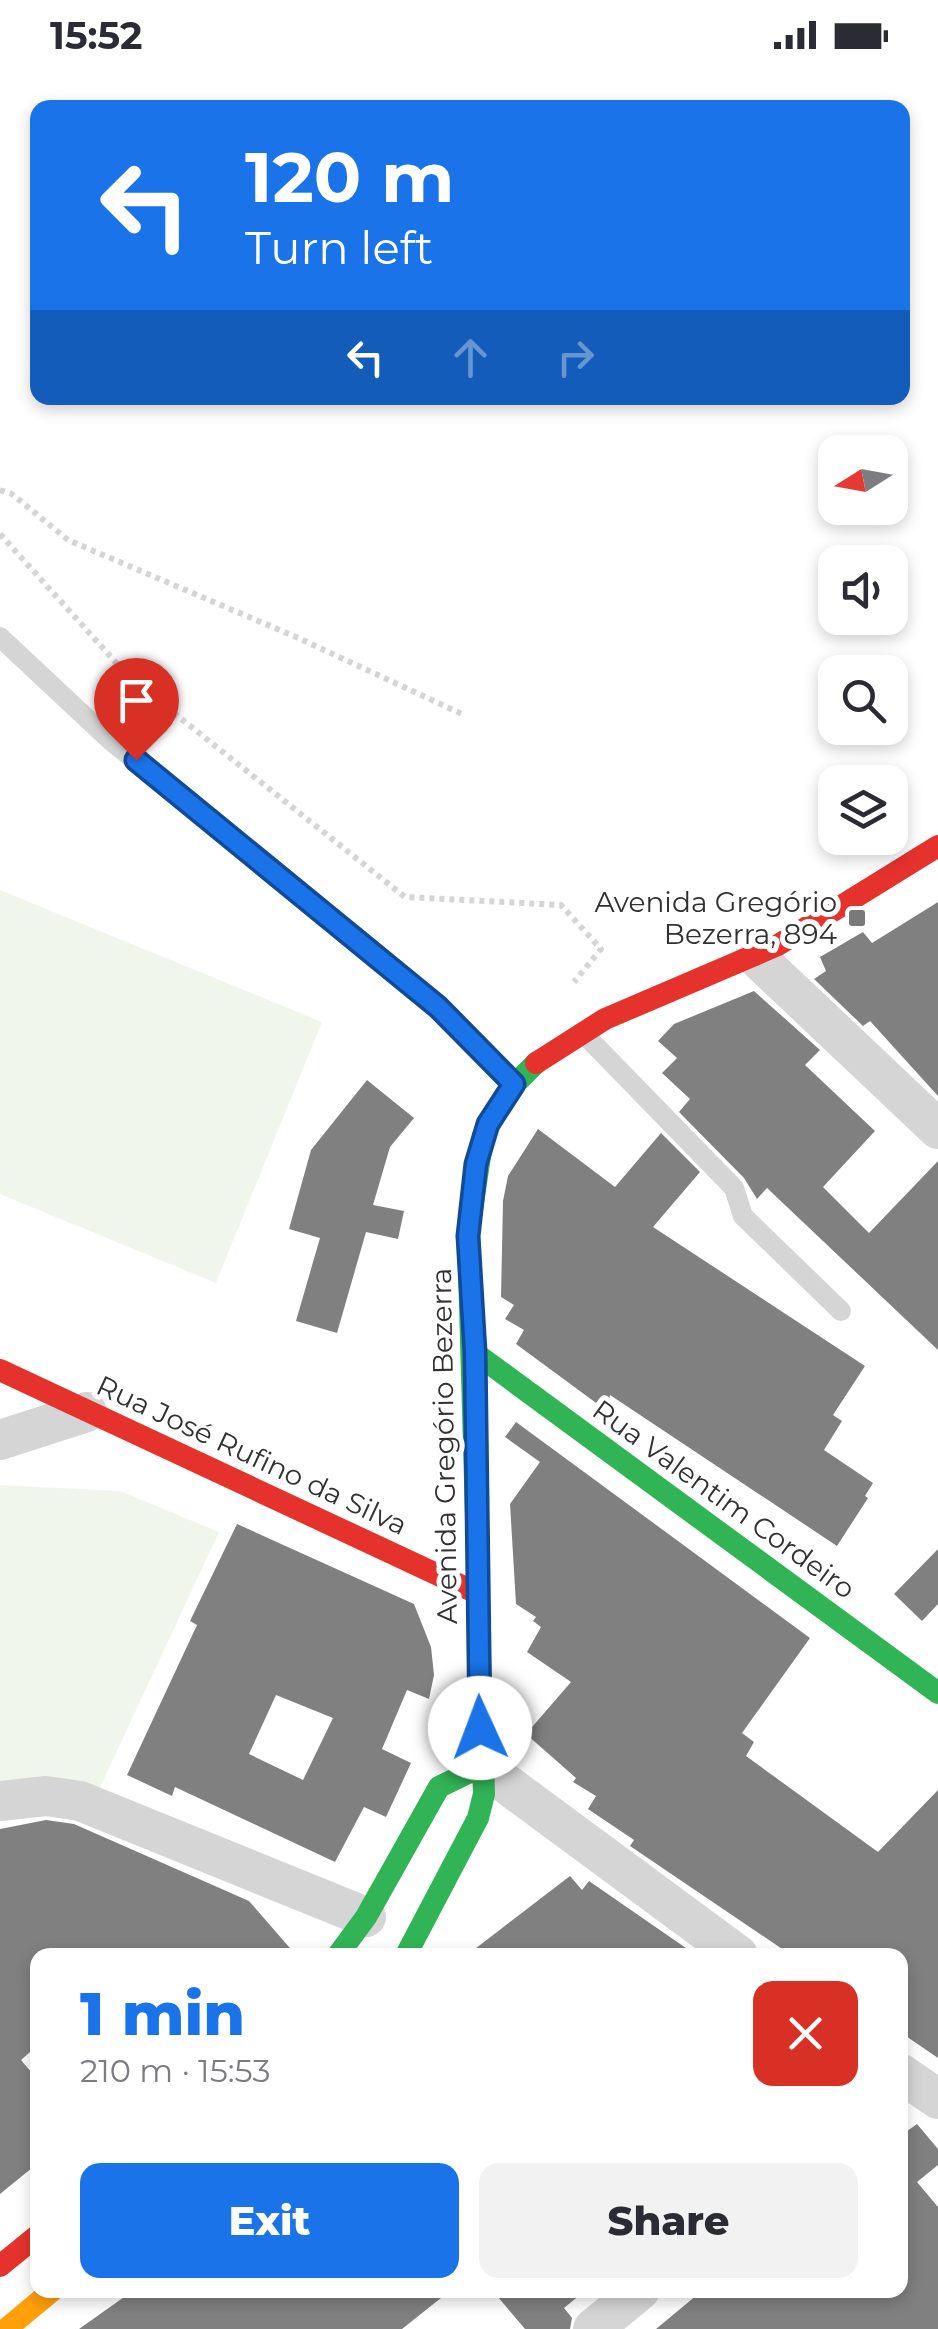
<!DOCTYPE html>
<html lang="en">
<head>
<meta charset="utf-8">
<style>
  :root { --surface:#fff; --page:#f2f2f3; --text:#2b2b33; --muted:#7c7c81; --accent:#1a73e8 }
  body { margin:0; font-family:Montserrat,sans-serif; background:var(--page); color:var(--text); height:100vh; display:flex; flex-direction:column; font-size:38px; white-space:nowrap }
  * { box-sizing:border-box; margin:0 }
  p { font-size:32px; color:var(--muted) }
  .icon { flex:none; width:55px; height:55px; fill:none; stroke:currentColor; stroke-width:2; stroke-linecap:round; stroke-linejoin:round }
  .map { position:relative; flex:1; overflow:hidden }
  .side { position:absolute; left:30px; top:1878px; width:878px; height:350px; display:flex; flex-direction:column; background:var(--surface); border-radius:20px; box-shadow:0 5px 15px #0003 }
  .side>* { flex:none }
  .guide { position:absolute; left:30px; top:30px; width:880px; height:305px; border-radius:20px; box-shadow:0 5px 15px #0003; background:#1a73e8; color:#fff; overflow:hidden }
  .needle { width:65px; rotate:259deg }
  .tools { position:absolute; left:818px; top:365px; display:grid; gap:20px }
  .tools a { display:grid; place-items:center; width:90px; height:90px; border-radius:20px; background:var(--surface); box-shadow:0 5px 15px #0003; font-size:50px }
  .pin { position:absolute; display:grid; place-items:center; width:85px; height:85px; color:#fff; margin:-102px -42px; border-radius:50% 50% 50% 0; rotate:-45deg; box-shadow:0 0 10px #0007 }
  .pin .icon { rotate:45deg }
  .me { position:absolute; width:110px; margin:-55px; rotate:358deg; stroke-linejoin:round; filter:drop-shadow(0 0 8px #0008) }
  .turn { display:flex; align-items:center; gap:35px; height:210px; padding:0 50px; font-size:45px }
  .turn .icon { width:130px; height:130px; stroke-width:2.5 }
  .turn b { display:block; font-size:70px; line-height:85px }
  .lanes { display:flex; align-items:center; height:95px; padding:0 50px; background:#0003; justify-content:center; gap:50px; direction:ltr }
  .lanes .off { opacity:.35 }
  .round { display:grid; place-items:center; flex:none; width:105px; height:105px; border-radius:20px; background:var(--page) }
  .summary { display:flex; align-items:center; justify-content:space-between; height:170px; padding:0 50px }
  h1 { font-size:60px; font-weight:800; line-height:75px; color:var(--accent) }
  .action { display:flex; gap:20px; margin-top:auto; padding:20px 50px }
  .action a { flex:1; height:115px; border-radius:20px; background:var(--accent); color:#fff; font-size:40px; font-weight:800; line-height:115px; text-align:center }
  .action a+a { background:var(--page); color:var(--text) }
  .status { display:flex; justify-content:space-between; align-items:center; height:70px; padding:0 50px; background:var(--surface); direction:ltr }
  .status svg { height:28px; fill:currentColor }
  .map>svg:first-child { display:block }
  .green { fill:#f1f6ed }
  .building { fill:#808080; fill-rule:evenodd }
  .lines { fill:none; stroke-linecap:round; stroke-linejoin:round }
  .path { stroke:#d5d5d5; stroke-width:6; stroke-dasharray:5 5; stroke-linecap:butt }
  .lane { stroke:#d5d5d5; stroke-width:20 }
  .street { stroke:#d5d5d5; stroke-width:40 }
  .fast { stroke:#30b455; stroke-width:22 }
  .slow { stroke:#ff9f0a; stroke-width:22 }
  .jam { stroke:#e5322d; stroke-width:22 }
  .route-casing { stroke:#114b97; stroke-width:25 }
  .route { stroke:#1a73e8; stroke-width:18 }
  .poi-dot { fill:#797979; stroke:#fff; stroke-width:4 }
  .labels { text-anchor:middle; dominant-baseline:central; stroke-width:10; stroke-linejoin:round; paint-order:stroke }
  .poi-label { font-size:28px; fill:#313131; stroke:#fff; text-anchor:end }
  .street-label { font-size:28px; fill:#313131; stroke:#fff }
</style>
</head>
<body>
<div class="status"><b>15:52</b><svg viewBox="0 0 49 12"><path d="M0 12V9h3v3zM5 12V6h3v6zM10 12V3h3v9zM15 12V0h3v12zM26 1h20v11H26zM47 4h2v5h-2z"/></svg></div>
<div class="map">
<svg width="938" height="2259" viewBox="0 0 938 2259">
  <rect width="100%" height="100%" fill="#fff"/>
  <path class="green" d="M0,820l322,132 -106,261 -216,-89z
    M0,1415l120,6 99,41 -123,264 -96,-15z"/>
  <path class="building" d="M938,832v194l-68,-75 -7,5 -49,-47 12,-8 -6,-14 43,-25 9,11z
    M754,921l66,59 -15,15 70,66 -52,56 46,46 69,-72v189l-171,-162 -10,11 -13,-21 -65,-66 11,-13 -28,-26 15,-15 -19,-17 16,-17z
    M367,1010l47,38 -24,29 -17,58 31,6 -6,28 -32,-7 -29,101 -41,-12 24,-83 -31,-9 22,-79z
    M538,1059l77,58 46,-54 39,39 -47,55 212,139 -32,49 9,6 -18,29 49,33 -8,13 3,2 -31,48 -227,-151 -3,16 -91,-67 8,-14 -19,-11 9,-14 -13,-8 2,-96 5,-25z
    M516,1352l294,216 -68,95 12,9 -8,14 132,96 60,-62v268l-38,-26v-77h-109l-161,-109 4,-6 -46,-31 8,-13 -23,-14 3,-4 -50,-44 45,-52 -44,-30 14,-25 -8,-6 3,-4 -20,-13 -6,-100 30,-42 -35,-25z
    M237,1454l177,80 17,43 3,28 -5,24 -22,-9 -25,59 29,14 -25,54 -22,-10 -29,55 -160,-75 -3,9 -45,-21 70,-150 -7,-4zM276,1625l57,23 -30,62 -54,-26z
    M938,1479v55l-16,17 -28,-27z
    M46,1750l28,4 175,77 47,54h-258v90l-17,15 17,20v83l-38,31v-365z
    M570,1806l12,14 7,-9 107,74h-229z
    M917,2054l21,25v16l-21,17 21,25v122h-282l47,-39h197v-154z
    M134,2220h317l-49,39h-323z
    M492,2220h94l-22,18 8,10 -2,11h-45z"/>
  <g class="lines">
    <path class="path" d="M0,420l12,4 56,46 228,97 166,77
      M0,464l130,144 275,219 156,8 40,44 -27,33"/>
    <path class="lane" d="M0,567l110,103 327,267 74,75
      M584,964l150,154 9,28 98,95"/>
    <path class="street" d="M755,886l183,173
      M0,1370l87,-28
      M482,1696l256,189
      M0,1731l46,-5 34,5 286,116
      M900,2003l38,26
      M593,2259l47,-39"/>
    <path class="fast" d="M475,1283l463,340
      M338,1885l28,-38 73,-130 43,-21
      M406,1885l72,-137 6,-24 -16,-558 15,-100 27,-47 26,-26"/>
    <path class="slow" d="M6,2259l47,-39"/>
    <path class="jam" d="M536,993l69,-44 173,-74 160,-99
      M0,1300l479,224
      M0,2196l38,-31"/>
  </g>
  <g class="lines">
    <g class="route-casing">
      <path id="route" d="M136,690l302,247 76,77 -26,40 -12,40 -8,72 7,116 5,376"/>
    </g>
    <use href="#route" class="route"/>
  </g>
  <rect class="poi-dot" x="847" y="838" width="20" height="20" rx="5"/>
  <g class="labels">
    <g class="poi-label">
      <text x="837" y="832">Avenida Gregório<tspan x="837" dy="32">Bezerra, 894</tspan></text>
    </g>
    <g class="street-label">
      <text transform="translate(444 1376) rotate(-91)">Avenida Gregório Bezerra</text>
      <text transform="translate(252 1385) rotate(25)">Rua José Rufino da Silva</text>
      <text transform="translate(724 1429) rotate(36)">Rua Valentim Cordeiro</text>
    </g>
  </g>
</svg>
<div class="tools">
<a><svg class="needle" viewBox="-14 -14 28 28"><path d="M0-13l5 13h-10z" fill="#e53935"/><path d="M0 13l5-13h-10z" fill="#7c7c81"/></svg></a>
<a><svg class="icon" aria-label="sound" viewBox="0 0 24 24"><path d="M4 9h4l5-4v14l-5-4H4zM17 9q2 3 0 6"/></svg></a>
<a><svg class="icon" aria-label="search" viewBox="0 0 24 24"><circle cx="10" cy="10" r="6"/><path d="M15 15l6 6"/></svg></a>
<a><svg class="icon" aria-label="layers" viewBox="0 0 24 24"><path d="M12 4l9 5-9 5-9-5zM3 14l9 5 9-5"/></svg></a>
</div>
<div class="pin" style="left:136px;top:690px;background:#d93025"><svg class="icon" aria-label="arrive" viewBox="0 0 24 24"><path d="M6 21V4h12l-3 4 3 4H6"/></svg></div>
<svg class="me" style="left:480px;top:1658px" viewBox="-20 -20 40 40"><circle r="19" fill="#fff"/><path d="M0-13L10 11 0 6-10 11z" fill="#1a73e8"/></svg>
<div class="guide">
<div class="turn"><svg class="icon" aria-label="left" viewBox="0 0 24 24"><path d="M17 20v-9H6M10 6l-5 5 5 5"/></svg><div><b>120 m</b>Turn left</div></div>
<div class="lanes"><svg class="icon" aria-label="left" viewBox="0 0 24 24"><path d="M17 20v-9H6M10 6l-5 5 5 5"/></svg><svg class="icon off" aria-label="ahead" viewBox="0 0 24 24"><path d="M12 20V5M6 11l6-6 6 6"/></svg><svg class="icon off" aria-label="right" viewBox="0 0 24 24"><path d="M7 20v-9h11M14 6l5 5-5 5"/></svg></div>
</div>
<section class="side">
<div class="summary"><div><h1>1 min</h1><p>210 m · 15:53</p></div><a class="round" style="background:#d93025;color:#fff"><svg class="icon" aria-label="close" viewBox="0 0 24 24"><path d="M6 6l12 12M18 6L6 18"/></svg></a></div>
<div class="action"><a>Exit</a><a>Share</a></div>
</section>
</div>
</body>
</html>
